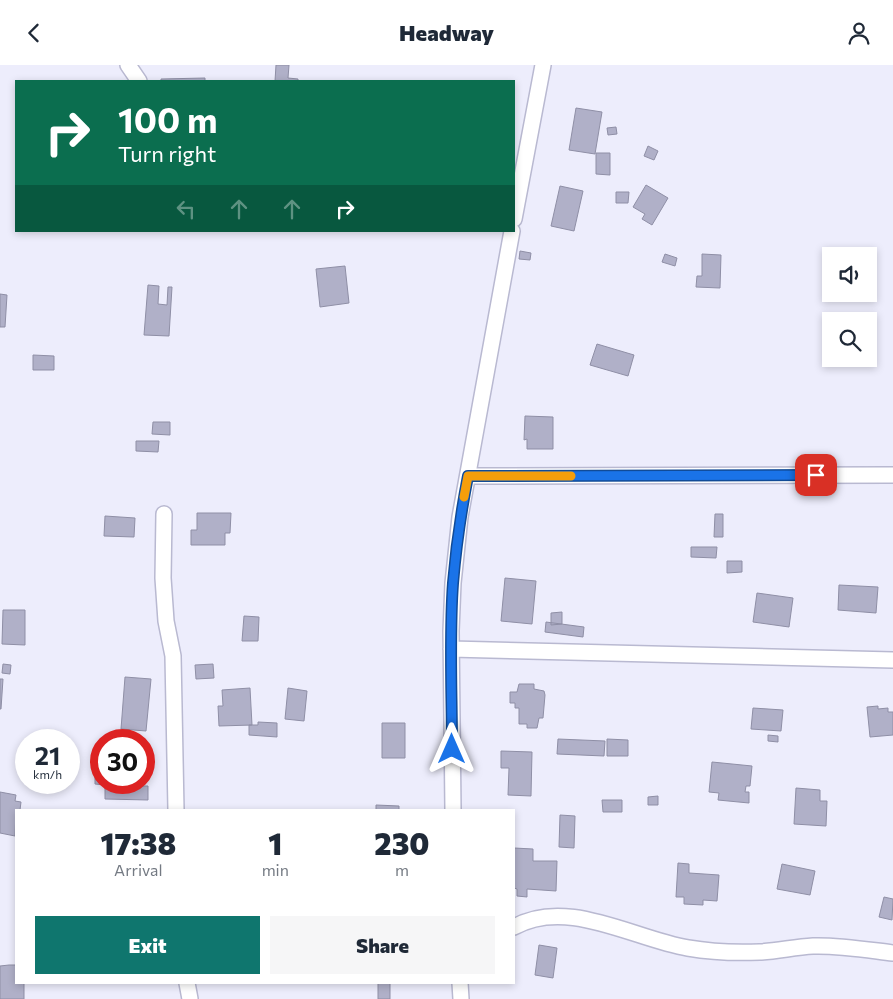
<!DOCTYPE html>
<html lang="en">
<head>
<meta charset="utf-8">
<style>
  :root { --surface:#fff; --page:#f6f6f7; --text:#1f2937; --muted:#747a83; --accent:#0f766e }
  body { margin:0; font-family:Commissioner,sans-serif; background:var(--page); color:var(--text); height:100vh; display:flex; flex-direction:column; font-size:19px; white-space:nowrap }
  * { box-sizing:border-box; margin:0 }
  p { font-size:16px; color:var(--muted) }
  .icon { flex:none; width:28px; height:28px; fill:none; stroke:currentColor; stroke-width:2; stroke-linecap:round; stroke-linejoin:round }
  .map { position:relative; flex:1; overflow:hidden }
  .side { position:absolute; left:15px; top:744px; width:500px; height:175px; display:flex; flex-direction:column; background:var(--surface); border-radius:0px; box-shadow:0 2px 8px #0003 }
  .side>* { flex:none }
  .hud { position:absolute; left:15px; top:15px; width:500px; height:152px; border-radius:0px; box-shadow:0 2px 8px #0003; background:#0b6e4f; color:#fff; overflow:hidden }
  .fabs { position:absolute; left:822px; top:182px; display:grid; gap:10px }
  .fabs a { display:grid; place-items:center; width:55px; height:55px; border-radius:0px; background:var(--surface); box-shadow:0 2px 8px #0003; font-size:25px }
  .speed { position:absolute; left:15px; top:664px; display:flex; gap:10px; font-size:25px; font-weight:700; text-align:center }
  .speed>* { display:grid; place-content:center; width:65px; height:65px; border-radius:50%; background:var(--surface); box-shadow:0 2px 8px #0003; line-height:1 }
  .speed small { font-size:12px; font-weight:400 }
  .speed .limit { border:8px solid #d22; background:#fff; color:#111 }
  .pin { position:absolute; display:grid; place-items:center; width:42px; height:42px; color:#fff; margin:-21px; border-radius:10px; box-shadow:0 2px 8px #0006 }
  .me { position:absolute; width:55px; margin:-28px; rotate:0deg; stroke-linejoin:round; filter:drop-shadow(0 0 4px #0008) }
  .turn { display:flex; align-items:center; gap:18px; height:105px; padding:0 20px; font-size:22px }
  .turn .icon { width:65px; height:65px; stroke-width:2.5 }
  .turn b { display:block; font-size:35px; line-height:42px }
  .lanes { display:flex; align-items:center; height:48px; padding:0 20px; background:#0003; justify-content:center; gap:25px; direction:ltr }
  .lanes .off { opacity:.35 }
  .eta { display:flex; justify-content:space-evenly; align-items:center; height:85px; text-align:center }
  .eta b { font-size:30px; font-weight:800; line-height:35px }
  .primary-button { display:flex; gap:10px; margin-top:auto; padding:10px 20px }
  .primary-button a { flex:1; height:58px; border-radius:0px; background:var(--accent); color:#fff; font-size:20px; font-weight:800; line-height:58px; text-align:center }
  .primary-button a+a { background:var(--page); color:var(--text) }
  header { display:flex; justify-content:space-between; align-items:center; height:65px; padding:0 20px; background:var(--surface); font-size:22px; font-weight:800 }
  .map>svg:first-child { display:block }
  .building { fill:#b0b0c8; stroke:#8f8fa6 }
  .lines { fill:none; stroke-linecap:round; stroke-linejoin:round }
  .street-casing { stroke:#b9b9d1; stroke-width:18 }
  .street { stroke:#fff; stroke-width:15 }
  .route-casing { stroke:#114b97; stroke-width:12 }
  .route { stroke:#1a73e8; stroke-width:9 }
  .slow { stroke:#f59e0b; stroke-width:9 }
</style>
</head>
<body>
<header><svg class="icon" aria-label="back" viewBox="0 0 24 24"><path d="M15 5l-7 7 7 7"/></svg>Headway<svg class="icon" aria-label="person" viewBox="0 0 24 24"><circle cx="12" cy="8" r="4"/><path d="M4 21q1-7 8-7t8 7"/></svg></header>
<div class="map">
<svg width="893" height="934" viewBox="0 0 893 934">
  <rect width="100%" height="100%" fill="#ededfc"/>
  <path class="building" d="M276,0h13l-1,13 10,1v2h-23z
    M205,13v3h-44v-2z
    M576,43l26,4 -7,42 -26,-4z
    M616,62l1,7 -9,1 -1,-7z
    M648,81l10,5 -4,9 -10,-4z
    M596,88h14v22l-14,-1z
    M646,120l22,13 -16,27 -10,-6 3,-5 -12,-7z
    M560,121l23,5 -9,40 -23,-5z
    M616,127h13l-1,11h-12z
    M520,186l11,2 -1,7 -11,-1z
    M665,189l12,4 -2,8 -13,-4z
    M702,189l19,1 -1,33 -24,-1 1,-11h5z
    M345,201l4,37 -29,4 -4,-38z
    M148,220l11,1 -1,18 9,1 1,-18h4l-3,49 -25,-1z
    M0,229l7,1 -2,32h-5z
    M597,279l37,11 -6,21 -38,-11z
    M33,290l21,1v14h-21z
    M525,351l28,1v32h-26v-10l-3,1z
    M153,357h17v13l-18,-1z
    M136,376h23l-1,11 -22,-1z
    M197,448h34l-1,20h-5v12h-34v-15h6z
    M715,449h8v23h-9z
    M105,451l30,2 -1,19 -30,-1z
    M691,482h26l-1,11 -25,-1z
    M727,496h15v11l-15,1z
    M505,513l31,3 -4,43 -31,-3z
    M839,520l39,2 -2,26 -38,-3z
    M757,528l36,5 -4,29 -36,-5z
    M3,545h22v35l-23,-1z
    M562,547v12l-11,1v-12z
    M244,551l15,1 -1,24h-16z
    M546,557l38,5 -1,10 -38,-5z
    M3,599l8,1 -1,9 -8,-1z
    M213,599l1,14 -18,1 -1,-14z
    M125,612l26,2 -5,52 -25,-2z
    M0,614h3l-2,30h-1z
    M519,619h15v5l10,2 1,4 -2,23h-4l-2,10h-10v-4h-8v-16h-4v-5h-5v-11h7z
    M250,623l2,37 -33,1 -1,-20h5l-1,-16z
    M288,623l19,3 -3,30 -19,-2z
    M878,641v3l10,-1v4h5v23l-23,2 -3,-30z
    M753,643l30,2 -2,21 -30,-2z
    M258,657l19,1v14l-28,-2v-10h9z
    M382,658h23v35h-23z
    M768,670l10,1v6l-10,-1z
    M558,674l47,2 -1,15 -47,-2z
    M607,674l21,1v16h-21z
    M501,686l31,1 -1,44 -23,-1 1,-27h-8z
    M712,697l40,4 -2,20h-4l-1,6h4v11l-31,-3 1,-7 -10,-1z
    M95,705h6v13h30v3h17v14l-43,-1v-14l-10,-1z
    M796,723l24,2v11h7l-1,25 -32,-2z
    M0,727l16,3 -1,6 6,1 -1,8h-4l-1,26 -15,-3z
    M658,731v9h-10v-8z
    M602,735h20v12h-19z
    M376,740l23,1v4h-23z
    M560,750l15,1 -1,32 -15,-1z
    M514,783l19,1v12h24l-1,30 -29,-2v8l-10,-1v-7l-3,-1z
    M678,798l11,1v9l30,2 -2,26 -14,-1v5l-19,-1v-7h-8z
    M782,799l33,7 -5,24 -33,-6z
    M884,832l9,2 -1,21 -13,-3z
    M539,880l18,3 -4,30 -18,-3z
    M9,900h7v18h8v16h-24v-33z
    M378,918h12v16h-12z"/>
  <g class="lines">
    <g class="street-casing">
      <path id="street" d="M128,0l11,16
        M514,154l29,-154
        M468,411l425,-1
        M164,449l-1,64 3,43 7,35 3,154
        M451,584l442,11
        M453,745l-2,-179 2,-48 7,-66 52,-286
        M514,862c53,-30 120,12 174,21 23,4 48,5 72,4 18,-1 35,-5 53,-6 25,-1 55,4 80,7
        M187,918l3,16
        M460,918l1,16"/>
    </g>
    <use href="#street" class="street"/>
  </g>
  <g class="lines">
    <g class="route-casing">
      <path id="route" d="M452,684c0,-56 -3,-111 1,-166 3,-36 8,-71 15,-107l348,-1"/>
    </g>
    <use href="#route" class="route"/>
    <path class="slow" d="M464,432l4,-21h103"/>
  </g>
</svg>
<div class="fabs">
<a><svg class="icon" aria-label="sound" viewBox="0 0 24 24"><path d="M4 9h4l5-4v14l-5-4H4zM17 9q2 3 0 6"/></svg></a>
<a><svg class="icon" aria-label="search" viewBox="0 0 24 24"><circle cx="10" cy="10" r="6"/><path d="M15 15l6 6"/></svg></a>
</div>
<div class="speed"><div>21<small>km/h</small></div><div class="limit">30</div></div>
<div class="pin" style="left:816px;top:410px;background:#d93025"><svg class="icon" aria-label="arrive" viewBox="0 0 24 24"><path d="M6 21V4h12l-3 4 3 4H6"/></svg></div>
<svg class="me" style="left:452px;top:684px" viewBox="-20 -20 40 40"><path d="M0-17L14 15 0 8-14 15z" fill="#1a73e8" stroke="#fff" stroke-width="4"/></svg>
<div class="hud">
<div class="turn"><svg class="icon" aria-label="right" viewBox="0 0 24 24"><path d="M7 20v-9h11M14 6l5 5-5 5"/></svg><div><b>100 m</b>Turn right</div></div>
<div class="lanes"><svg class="icon off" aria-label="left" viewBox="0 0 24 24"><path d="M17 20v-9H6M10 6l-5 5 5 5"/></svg><svg class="icon off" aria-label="ahead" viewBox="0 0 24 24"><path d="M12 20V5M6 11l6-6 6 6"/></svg><svg class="icon off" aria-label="ahead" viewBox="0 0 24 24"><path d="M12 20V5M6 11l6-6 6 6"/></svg><svg class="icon" aria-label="right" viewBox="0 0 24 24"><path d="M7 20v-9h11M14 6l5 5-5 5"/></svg></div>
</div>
<section class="side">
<div class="eta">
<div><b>17:38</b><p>Arrival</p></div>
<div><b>1</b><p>min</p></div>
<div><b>230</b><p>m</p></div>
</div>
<div class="primary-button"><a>Exit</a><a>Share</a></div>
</section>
</div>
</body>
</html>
